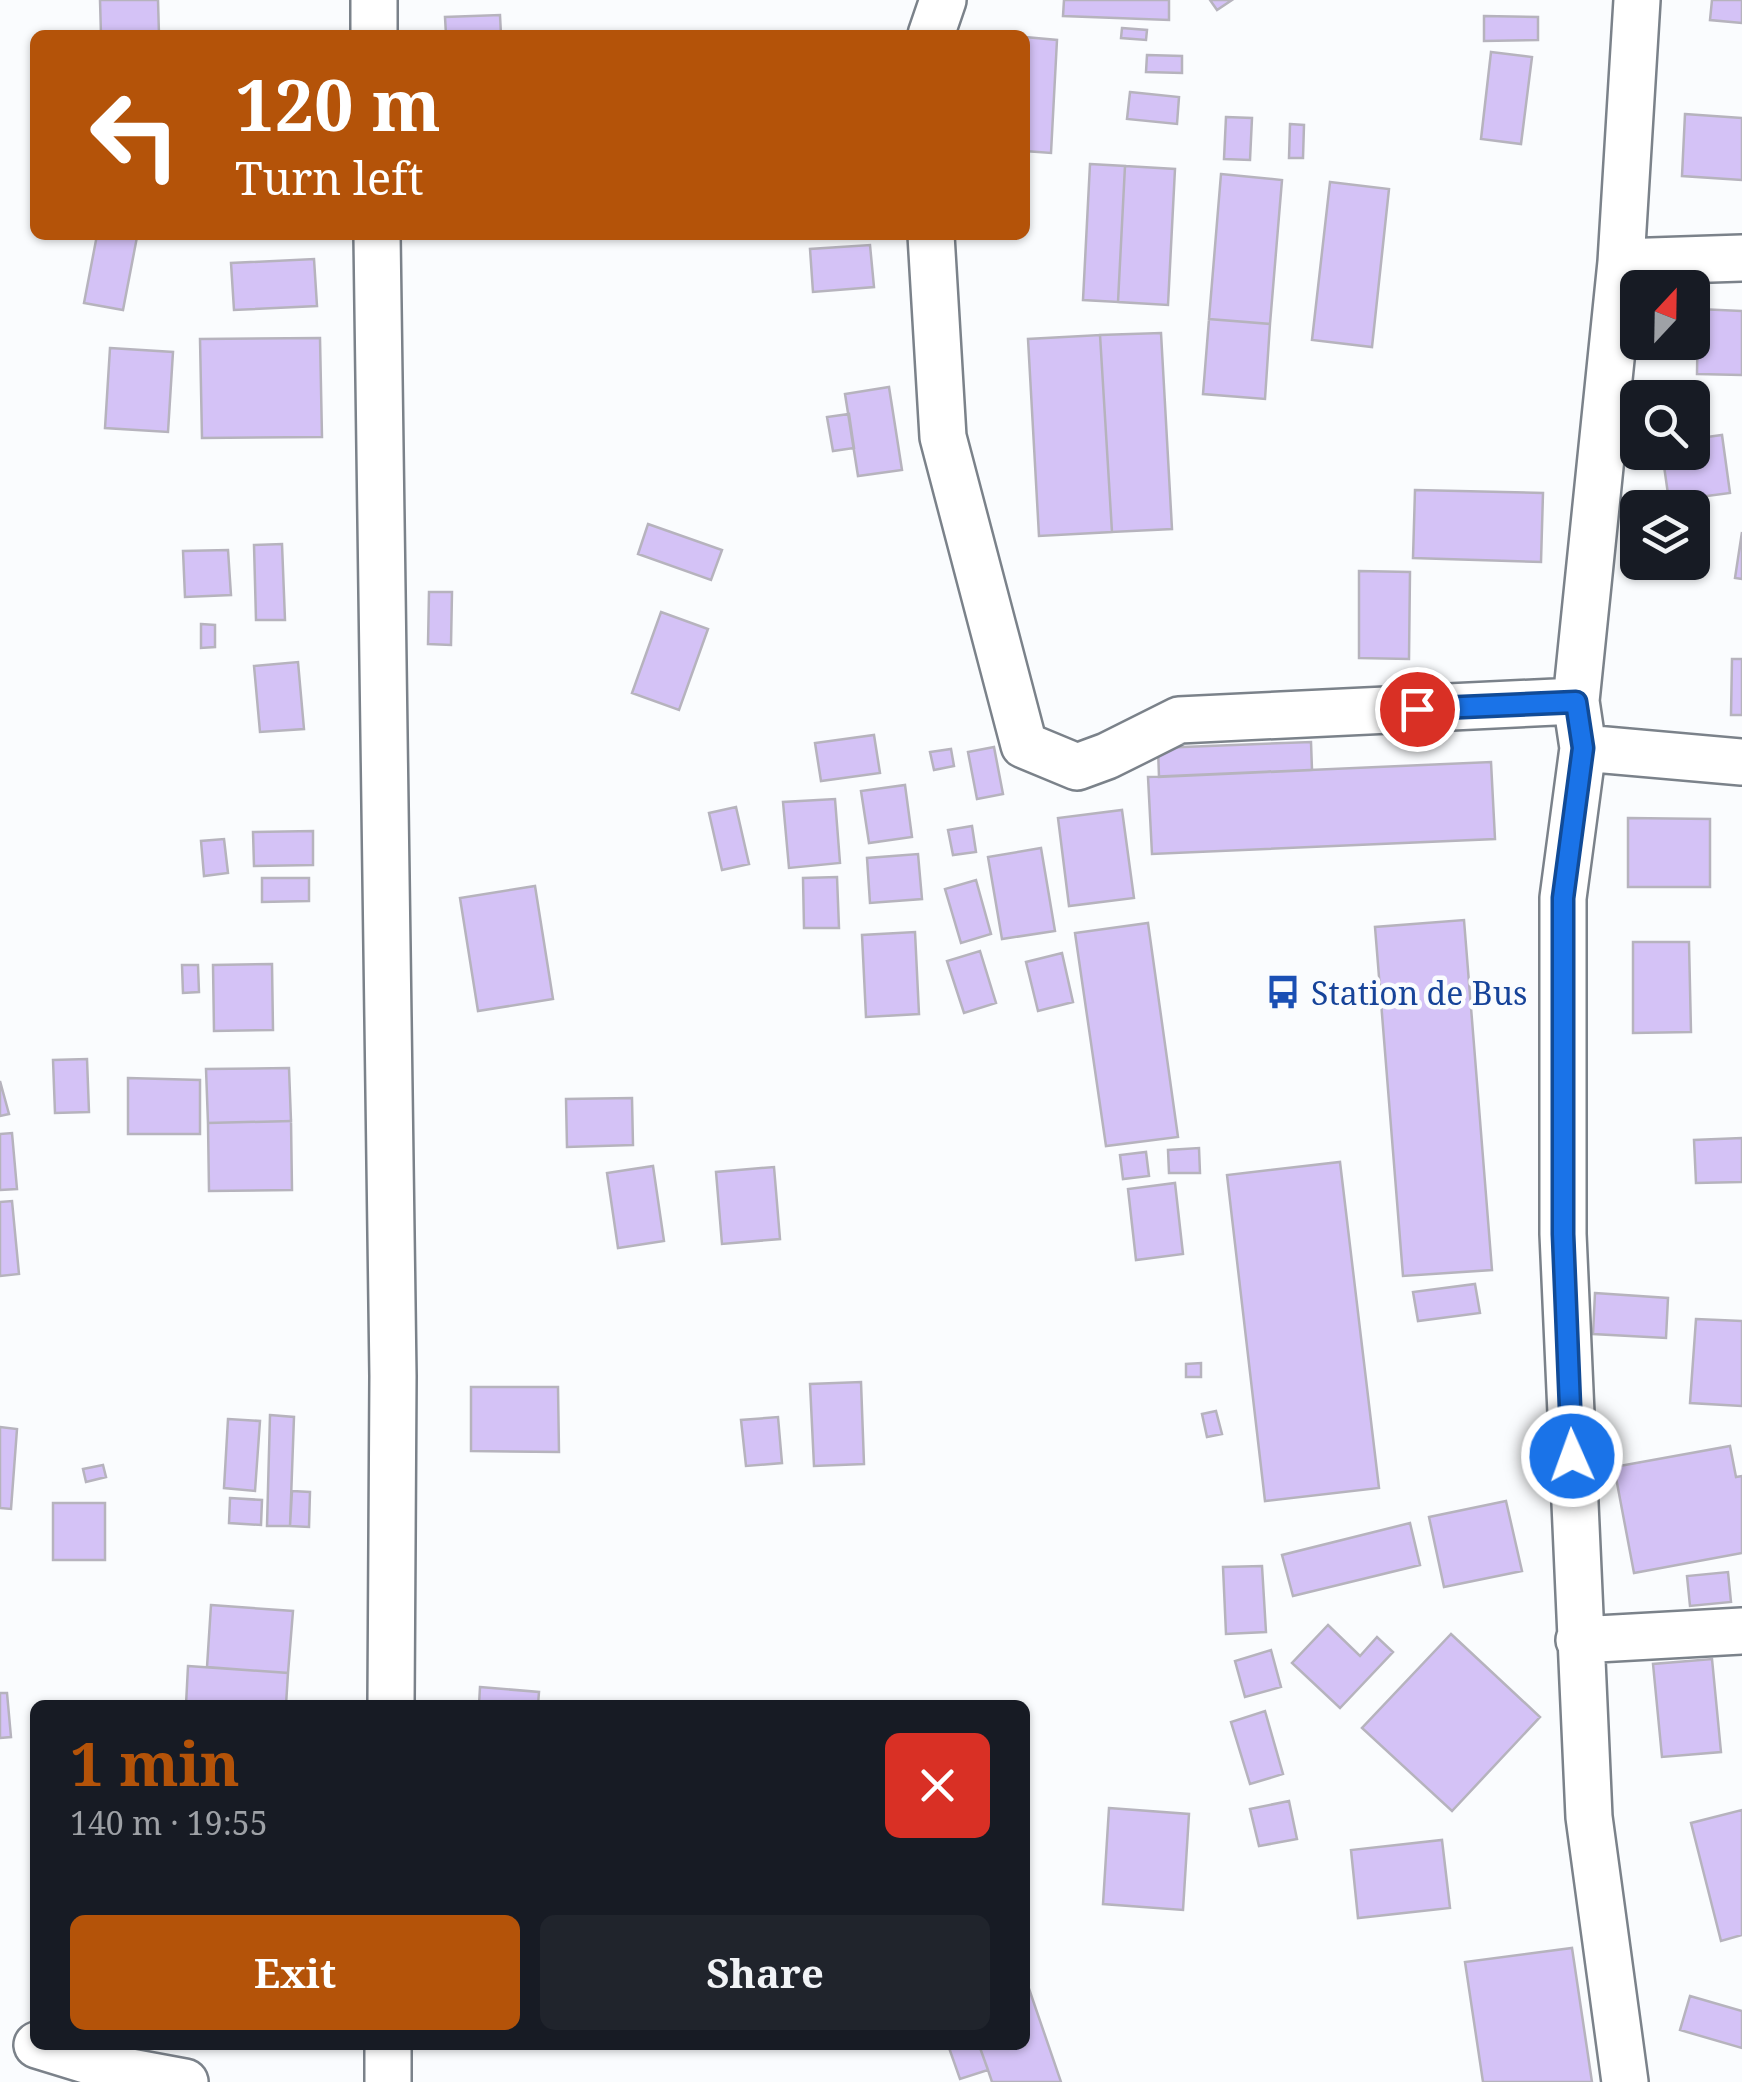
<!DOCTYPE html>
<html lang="en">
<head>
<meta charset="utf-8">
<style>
  :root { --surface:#171b24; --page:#20242c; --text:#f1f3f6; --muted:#9ea1a6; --accent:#b45309 }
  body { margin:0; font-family:"Noto Serif",serif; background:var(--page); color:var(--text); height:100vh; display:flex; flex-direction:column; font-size:38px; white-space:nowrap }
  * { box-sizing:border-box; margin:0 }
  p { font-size:32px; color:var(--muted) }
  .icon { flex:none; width:55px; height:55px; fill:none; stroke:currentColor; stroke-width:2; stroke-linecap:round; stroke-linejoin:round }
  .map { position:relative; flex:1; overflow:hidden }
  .side { position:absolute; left:30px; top:1700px; width:1000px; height:350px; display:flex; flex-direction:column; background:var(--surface); border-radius:15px; box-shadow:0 2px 8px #0004 }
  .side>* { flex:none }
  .hud { position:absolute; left:30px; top:30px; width:1000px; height:210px; border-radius:15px; box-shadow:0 2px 8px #0004; background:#b45309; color:#fff; overflow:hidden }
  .needle { width:65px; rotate:22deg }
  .controls { position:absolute; left:1620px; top:270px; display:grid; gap:20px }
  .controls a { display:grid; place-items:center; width:90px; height:90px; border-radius:15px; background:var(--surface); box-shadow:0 2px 8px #0004; font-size:50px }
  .pin { position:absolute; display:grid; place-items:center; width:85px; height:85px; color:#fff; margin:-42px; border:5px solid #fff; border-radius:50%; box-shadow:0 2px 10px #0007 }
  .me { position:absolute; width:110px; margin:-55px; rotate:358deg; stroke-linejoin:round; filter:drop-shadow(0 0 8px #0008) }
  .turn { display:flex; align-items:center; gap:35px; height:210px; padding:0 40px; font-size:45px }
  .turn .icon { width:130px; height:130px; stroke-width:2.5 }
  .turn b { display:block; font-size:70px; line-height:85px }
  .round { display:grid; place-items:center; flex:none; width:105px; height:105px; border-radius:15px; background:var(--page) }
  .overview { display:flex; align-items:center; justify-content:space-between; height:170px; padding:0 40px }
  h1 { font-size:60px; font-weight:700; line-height:75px; color:var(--accent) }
  .cta { display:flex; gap:20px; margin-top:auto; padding:20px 40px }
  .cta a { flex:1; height:115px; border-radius:15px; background:var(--accent); color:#fff; font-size:40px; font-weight:700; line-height:115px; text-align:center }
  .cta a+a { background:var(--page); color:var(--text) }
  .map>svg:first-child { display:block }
  .building { fill:#d4c2f6; stroke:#b6b3bd; stroke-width:2.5 }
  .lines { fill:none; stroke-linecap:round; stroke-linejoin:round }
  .street-casing { stroke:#7b828a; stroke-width:50 }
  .street { stroke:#fff; stroke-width:45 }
  .route-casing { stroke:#114b97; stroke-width:25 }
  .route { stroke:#1a73e8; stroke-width:18 }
  .labels { text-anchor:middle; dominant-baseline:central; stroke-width:9; stroke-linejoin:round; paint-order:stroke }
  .transit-label { font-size:32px; fill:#164399; stroke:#fafcfe; text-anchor:start }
</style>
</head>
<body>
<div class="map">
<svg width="1742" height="2082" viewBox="0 0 1742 2082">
  <rect width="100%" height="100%" fill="#fafcfe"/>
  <path class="building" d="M100,0h58l1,35h-58z
    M1064,0h105v20l-106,-4z
    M1210,0h22l-15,10z
    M1712,0h30v23l-32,-3z
    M500,15l1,20h-55l-1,-18z
    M1484,16l54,1v23l-54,1z
    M1122,28l25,2 -1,10 -25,-2z
    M1025,37l32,3 -6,113 -26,-2z
    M1491,52l41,5 -11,87 -40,-5z
    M1147,55l35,1v17l-36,-1z
    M1130,92l49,5 -2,27 -50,-5z
    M1685,114l57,4v62l-60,-4z
    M1226,117l26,1 -2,42 -26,-1z
    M1290,124l14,1 -1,33h-14z
    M1090,164l35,2 -7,136 -35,-2z
    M1125,166l50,3 -7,136 -50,-3z
    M1221,174l61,6 -12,144 -61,-5z
    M1330,182l59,7 -17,158 -60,-7z
    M97,235l40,2 -14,73 -39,-7z
    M870,245l4,42 -61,5 -3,-43z
    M314,259l3,47 -83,4 -3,-47z
    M1698,309l44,2v64l-45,-1z
    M1209,319l61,5 -5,75 -62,-5z
    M1161,333l11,196 -60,3 -12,-197z
    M1100,335l12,197 -73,4 -11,-197z
    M320,338l2,99 -120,1 -2,-99z
    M110,348l63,4 -5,80 -63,-4z
    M889,387l13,83 -44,6 -13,-82z
    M849,414l5,34 -21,3 -6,-34z
    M1722,435l8,58 -61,8 -7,-49h30v-13z
    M1415,490l128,3 -2,69 -128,-4z
    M648,524l74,26 -11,30 -73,-26z
    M1742,532v47l-7,-1z
    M282,544l3,76h-29l-2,-75z
    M228,550l3,45 -46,2 -2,-46z
    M1359,571l51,1 -1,87 -50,-1z
    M429,592h23l-1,53 -23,-1z
    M661,612l47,17 -29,81 -47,-17z
    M201,624l14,1v22l-14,1z
    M1732,659h10v56h-11z
    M298,662l6,67 -44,3 -6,-66z
    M874,735l6,38 -59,8 -6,-38z
    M1311,742l1,28 -153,7 -1,-29z
    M994,747l9,47 -26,5 -9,-47z
    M951,749l3,17 -20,4 -4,-18z
    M1491,762l4,77 -343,15 -4,-77z
    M905,785l7,52 -43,6 -8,-52z
    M835,799l5,64 -51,5 -6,-66z
    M736,807l13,57 -27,6 -13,-57z
    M1122,810l12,88 -65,8 -11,-88z
    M1628,818l82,1v68h-82z
    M972,826l4,26 -23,3 -5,-25z
    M313,831v34l-59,1 -1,-34z
    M224,839l4,34 -24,3 -3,-35z
    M1041,848l14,83 -53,8 -14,-82z
    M918,854l4,45 -52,4 -3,-45z
    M837,877l2,51h-35l-1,-50z
    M262,878h47v23l-47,1z
    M976,880l15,54 -30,9 -16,-54z
    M535,886l18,113 -75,12 -18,-113z
    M1464,920l28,350 -89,6 -28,-349z
    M1148,923l30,214 -72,9 -31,-213z
    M915,932l4,82 -53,3 -4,-82z
    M1633,942h56l2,90 -58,1z
    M980,951l16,52 -32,10 -17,-52z
    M1062,953l11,49 -35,9 -12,-49z
    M272,964l1,66 -59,1 -1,-66z
    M182,965h16l1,27 -16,1z
    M87,1059l2,53 -34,1 -2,-53z
    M289,1068l2,53 -83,2 -2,-54z
    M128,1078l72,2v54h-72z
    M0,1081l9,33 -9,2z
    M632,1098l1,47 -66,2 -1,-48z
    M291,1121l1,69 -83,1 -1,-68z
    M12,1133l5,56 -17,1v-56z
    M1742,1138v44l-46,1 -2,-43z
    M1199,1148l1,25h-31l-1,-23z
    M1146,1152l3,24 -26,3 -3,-24z
    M1340,1162l39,326 -114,13 -38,-326z
    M653,1166l11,75 -46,7 -11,-75z
    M774,1167l6,72 -58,5 -6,-72z
    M1175,1183l8,71 -47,6 -8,-71z
    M12,1201l7,73 -19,2v-74z
    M1475,1284l5,29 -62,8 -5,-29z
    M1595,1293l73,5 -2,40 -73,-4z
    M1696,1319l46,2v85l-52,-3z
    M1201,1363v14h-15v-13z
    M861,1382l3,82 -50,2 -4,-82z
    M471,1387h87l1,65 -88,-1z
    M1216,1411l6,23 -15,3 -5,-23z
    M270,1415l24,2 -4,109h-23z
    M778,1417l4,46 -36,3 -5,-46z
    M228,1419l32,2 -5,70 -31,-3z
    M0,1427l17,2 -6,80 -11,-1z
    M1730,1446l6,31 6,-1v77l-108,20 -20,-106z
    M103,1465l3,12 -20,5 -3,-13z
    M292,1491l18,1 -1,35 -19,-1z
    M230,1498l32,2 -1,25 -32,-2z
    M1506,1501l16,70 -78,16 -15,-70z
    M53,1503h52v57h-52z
    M1410,1523l10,42 -127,31 -11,-41z
    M1262,1566l4,66 -40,2 -3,-67z
    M1728,1572l3,30 -41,4 -3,-30z
    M211,1605l82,6 -5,62 -81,-6z
    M1328,1625l32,31 17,-19 16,15 -53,56 -48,-45z
    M1451,1634l89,83 -88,94 -90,-83z
    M1271,1650l10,37 -36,10 -10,-36z
    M1712,1659l9,93 -59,5 -9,-93z
    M188,1666l100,7 -2,32h-100z
    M480,1687l59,5 -1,13h-59z
    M0,1693h7l4,44 -11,1z
    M1265,1711l18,63 -33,10 -19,-62z
    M1289,1801l8,38 -38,7 -9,-37z
    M1109,1808l80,6 -6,96 -80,-6z
    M1742,1810v125l-21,6 -30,-118z
    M1442,1840l8,68 -92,10 -7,-68z
    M1572,1948l20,134h-109l-18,-120z
    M1026,1980l35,102h-69l-4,-12 -9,-25h46z
    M1690,1996l52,15v37l-62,-18z
    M948,2045h31l9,25 -28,9z"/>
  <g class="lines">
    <g class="street-casing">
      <path id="street" d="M374,0v35
        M931,35l12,-35
        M377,235l16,1141 -2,329
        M931,235l12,202 81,308 53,22 30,-11 72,-36 397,-19
        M1621,262l121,-4
        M1583,748l159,14
        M1579,1640l163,-9
        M37,2045l78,24 70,13
        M388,2045v37
        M1625,2082l-36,-265 -26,-583v-336l20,-150 -7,-47 45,-439 16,-262"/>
    </g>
    <use href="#street" class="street"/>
  </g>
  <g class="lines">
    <g class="route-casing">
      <path id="route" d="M1417,709l159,-7 7,46 -20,150v336l9,222"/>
    </g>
    <use href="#route" class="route"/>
  </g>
  <defs>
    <g id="bus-bare" transform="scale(2.7)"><path d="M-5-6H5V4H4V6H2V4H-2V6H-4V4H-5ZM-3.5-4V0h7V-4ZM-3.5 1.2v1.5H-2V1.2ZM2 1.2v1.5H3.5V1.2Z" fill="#1a4fb4" stroke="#fafcfe" stroke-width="2.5" paint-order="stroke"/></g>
  </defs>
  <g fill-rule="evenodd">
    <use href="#bus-bare" x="1283" y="992"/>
  </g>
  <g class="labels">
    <g class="transit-label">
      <text x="1311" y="992">Station de Bus</text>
    </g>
  </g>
</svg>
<div class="controls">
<a><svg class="needle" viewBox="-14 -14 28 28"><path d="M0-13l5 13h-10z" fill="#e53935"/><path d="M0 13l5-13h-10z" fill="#9ea1a6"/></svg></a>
<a><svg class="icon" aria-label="search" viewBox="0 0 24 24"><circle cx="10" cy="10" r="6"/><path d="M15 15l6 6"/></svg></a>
<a><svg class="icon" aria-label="layers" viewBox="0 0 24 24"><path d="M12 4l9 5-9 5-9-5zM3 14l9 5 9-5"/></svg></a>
</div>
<div class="pin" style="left:1417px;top:709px;background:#d93025"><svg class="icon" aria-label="arrive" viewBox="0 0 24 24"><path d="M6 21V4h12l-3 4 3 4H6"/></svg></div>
<svg class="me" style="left:1572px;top:1456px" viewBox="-20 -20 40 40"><circle r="17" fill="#1a73e8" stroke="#fff" stroke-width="3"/><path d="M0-11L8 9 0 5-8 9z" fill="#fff"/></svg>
<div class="hud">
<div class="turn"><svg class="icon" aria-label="left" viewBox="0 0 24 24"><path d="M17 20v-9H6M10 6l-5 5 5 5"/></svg><div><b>120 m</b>Turn left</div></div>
</div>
<section class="side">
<div class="overview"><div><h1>1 min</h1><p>140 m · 19:55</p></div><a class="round" style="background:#d93025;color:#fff"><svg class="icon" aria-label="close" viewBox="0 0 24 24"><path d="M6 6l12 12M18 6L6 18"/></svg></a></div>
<div class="cta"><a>Exit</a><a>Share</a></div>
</section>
</div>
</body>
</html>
